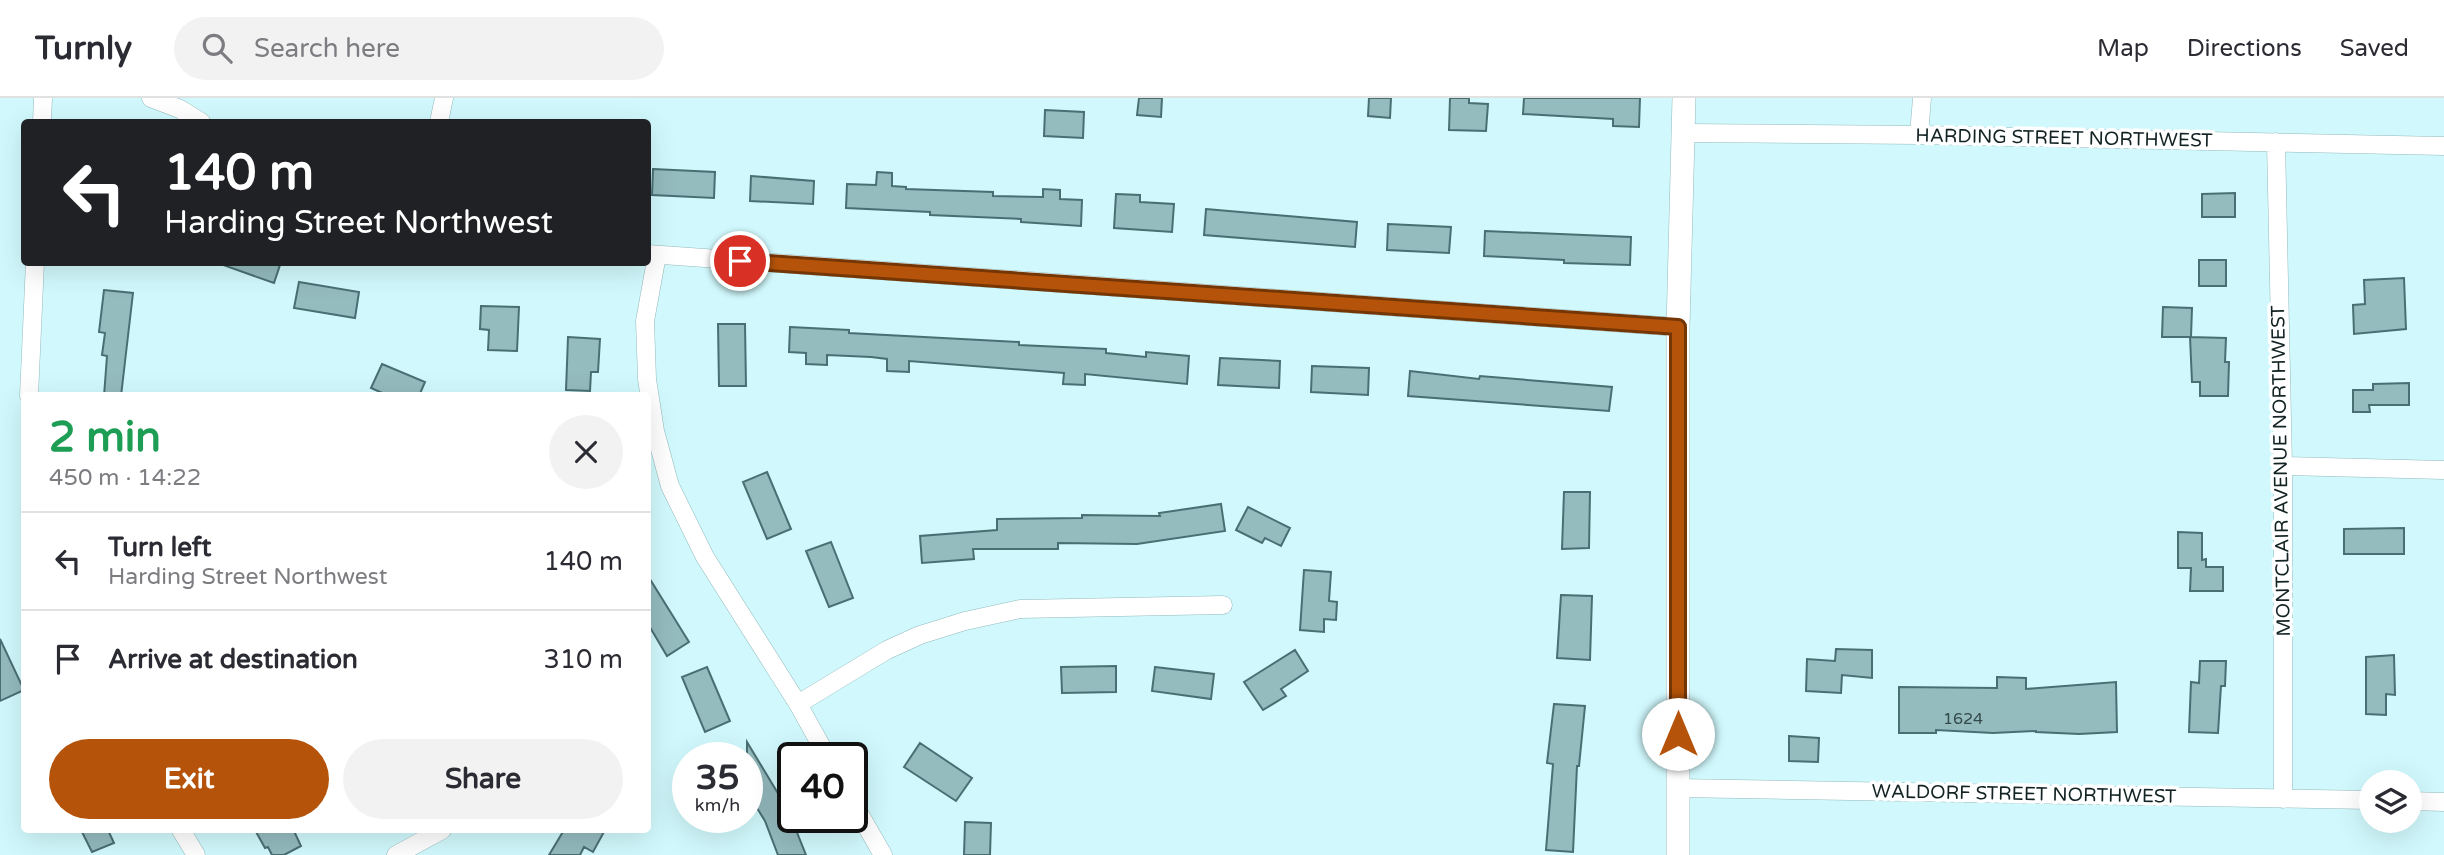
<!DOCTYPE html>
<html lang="en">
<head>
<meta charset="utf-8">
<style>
  :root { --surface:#fff; --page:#f2f2f3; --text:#2b2b33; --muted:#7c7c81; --line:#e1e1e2; --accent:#b45309 }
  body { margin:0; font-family:"Varela Round",sans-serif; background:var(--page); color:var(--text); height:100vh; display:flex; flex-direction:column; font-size:26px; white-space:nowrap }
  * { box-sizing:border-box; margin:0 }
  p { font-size:23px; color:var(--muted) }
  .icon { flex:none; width:38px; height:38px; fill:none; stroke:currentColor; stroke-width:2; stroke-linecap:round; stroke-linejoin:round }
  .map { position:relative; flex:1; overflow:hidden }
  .sheet { position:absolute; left:21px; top:294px; width:630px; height:441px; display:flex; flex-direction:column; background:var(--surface); border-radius:7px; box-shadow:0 7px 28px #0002 }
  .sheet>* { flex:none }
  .hud { position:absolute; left:21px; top:21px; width:630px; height:147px; border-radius:7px; box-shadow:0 7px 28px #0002; background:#202124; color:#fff; overflow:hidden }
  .controls { position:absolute; left:2359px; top:672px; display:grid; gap:14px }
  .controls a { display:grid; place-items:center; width:63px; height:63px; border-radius:50%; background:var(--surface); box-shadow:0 7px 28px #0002; font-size:35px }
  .speed { position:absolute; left:672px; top:644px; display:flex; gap:14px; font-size:35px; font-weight:700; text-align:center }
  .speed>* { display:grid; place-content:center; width:91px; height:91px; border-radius:50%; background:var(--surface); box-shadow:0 7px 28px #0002; line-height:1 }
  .speed small { font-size:18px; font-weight:400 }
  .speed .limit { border:4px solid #111; border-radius:10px; background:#fff; color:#111 }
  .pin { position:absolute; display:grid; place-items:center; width:60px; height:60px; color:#fff; margin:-30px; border:4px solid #fff; border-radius:50%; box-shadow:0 2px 7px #0007 }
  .me { position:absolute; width:77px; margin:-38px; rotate:0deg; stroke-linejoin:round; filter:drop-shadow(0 0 5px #0008) }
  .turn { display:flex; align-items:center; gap:24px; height:147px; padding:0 28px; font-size:32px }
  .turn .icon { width:91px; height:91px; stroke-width:2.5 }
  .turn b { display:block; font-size:49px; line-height:60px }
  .round { display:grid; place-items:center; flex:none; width:74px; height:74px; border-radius:37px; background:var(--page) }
  .headline { display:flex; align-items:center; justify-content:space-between; height:119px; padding:0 28px }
  h1 { font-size:42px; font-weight:700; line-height:52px; color:#1e9e55 }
  .button { display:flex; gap:14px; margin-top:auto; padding:14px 28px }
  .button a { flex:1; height:80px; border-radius:42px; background:var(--accent); color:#fff; font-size:28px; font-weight:700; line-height:80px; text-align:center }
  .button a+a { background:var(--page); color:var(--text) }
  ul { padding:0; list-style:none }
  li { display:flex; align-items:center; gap:21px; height:98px; padding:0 28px; border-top:2px solid var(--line) }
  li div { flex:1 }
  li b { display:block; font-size:26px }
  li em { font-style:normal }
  header { display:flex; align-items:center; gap:42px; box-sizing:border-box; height:98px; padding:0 35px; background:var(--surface); border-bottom:2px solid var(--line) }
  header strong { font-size:33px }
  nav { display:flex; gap:38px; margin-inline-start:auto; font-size:24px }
  .search { width:490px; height:63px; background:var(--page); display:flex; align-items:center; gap:18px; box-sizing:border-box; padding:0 24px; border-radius:38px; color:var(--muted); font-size:26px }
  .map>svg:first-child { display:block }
  .building { fill:#94bbbe; stroke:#4a6f73; stroke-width:2 }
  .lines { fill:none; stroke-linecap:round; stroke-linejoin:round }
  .minor-casing { stroke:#93babd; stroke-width:19 }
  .tertiary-casing { stroke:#93babd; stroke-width:24 }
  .minor { stroke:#fff; stroke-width:18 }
  .tertiary { stroke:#fff; stroke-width:23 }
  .route-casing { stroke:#753606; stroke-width:18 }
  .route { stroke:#b45309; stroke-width:12 }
  .labels { text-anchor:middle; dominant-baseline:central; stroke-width:7; stroke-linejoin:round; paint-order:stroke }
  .number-label { font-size:16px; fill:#33494a }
  .street-label { font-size:19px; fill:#132324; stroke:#fff }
</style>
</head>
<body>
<header>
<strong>Turnly</strong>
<div class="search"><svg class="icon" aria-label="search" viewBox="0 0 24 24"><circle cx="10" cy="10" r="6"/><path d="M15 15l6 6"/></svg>Search here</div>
<nav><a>Map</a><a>Directions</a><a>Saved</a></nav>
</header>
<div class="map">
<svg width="2444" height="757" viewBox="0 0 2444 757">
  <rect width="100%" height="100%" fill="#d1f9fd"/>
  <path class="building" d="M1139,0h23l-1,19 -24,-2z
    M1369,0h22l-1,20 -22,-2z
    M1450,0h19v5l19,1 -2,27 -37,-1z
    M1524,0h116l-1,29 -26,-1v-7l-90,-5z
    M1045,12l39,2 -1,26 -39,-2z
    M653,71l62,3 -1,26 -62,-3z
    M877,74l15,1v13l14,1v2l87,3v4l50,1v-8l17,1v9l22,1 -1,26 -60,-4v-3l-91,-4v-3l-84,-4 1,-24 29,1z
    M751,78l63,5 -1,23 -63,-3z
    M2235,95v24h-33v-23z
    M1116,96l24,1v7l34,2 -2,28 -58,-4z
    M1206,111l151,13 -2,25 -151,-12z
    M1388,126l63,3 -2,26 -62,-3z
    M1485,133l146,6 -1,28 -66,-2v-3l-80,-4z
    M2199,162h27v26h-27z
    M224,164h57l-7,21 -51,-18z
    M2404,180l2,51 -52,5 -1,-29 12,-1 -1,-24z
    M299,184l60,10 -4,26 -61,-10z
    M104,192l29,3 -12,103h-17l3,-40 -5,-1 3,-22 -6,-1z
    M481,208l38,1 -2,44 -29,-1 1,-20 -9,-1z
    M2163,209l29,1 -1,29h-29z
    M718,226h27l1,62h-27z
    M790,229l59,3v3l170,9v3l87,4v4l40,4v-5l43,4 -2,28 -102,-10v11l-22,-1 1,-11 -155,-12v11l-22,-1v-12l-16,-2 -44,-2v10l-21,-1v-11l-17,-1z
    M568,239l32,2 -2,33h-7l-1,19 -24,-1z
    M2190,239l36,1 -1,24h4l-1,34h-28v-14h-8z
    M1220,260l60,3 -1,27 -61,-3z
    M382,266l43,18 -6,14h-30l-18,-8z
    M1312,268l57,2 -1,27 -57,-3z
    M1410,273l69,8 1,-3 132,11 -3,24 -201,-15z
    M2409,285v22h-40l1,7h-17v-22h20v-6z
    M767,374l24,57 -24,10 -24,-57z
    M1564,394h26l-1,56 -27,1z
    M1221,406l4,27 -88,13 -79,-1v6h-85l1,10 -52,4 -2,-27 77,-6v-11l85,-1v-3l78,1 -1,-3z
    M1248,409l42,21 -9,18 -16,-8 -3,5 -26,-13z
    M2404,430v26h-60v-25z
    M2178,434l24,1v27l4,-1v8h17v24h-33l1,-23h-13z
    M831,444l22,56 -24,9 -23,-56z
    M1304,472l27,2 -2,29 8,1 -1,18 -12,-1v13l-24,-2z
    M648,478l41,66 -22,14 -19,-32z
    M1561,497l31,1 -2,64 -33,-2z
    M0,541l24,51 -24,11z
    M1836,551l36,1v28l-30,-3 -1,18 -35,-2 1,-32 28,2z
    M1295,552l13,21 -27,18 5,7 -23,14 -19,-28z
    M2394,557l1,40 -9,-1v21l-20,-1v-57z
    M2200,563h26l-1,25h-4l-3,47 -29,-1 2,-50 8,1z
    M1116,568v26l-54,1 -1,-26z
    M707,569l23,54 -25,11 -23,-55z
    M1155,569l59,7 -3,25 -59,-8z
    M1997,579l29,1v11l90,-7 1,50 -38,2 -43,-2v-1l-43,2 -57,-3v3h-37v-46l98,1z
    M1554,606l31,2 -6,60h-2l-4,86 -27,-2 7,-86 -6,-1z
    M1789,638l30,2 -1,24 -29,-1z
    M747,644l41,68 18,45h-28l-13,-34 -18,-29z
    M920,645l52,35 -16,23 -52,-34z
    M965,724l26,1 -1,32h-26z
    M81,732h27l6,13 -22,9z
    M255,732h42l-3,1 7,15 -17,9h-12l-4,-8 -3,1z
    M564,732h41l-12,22 -9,-5 -4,8h-31z"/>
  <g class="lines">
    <g class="minor-casing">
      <path id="minor" d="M151,0l29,11 21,13
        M42,24l1,-24
        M439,24l5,-24
        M1684,35l235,2 525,11
        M1919,37l3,-37
        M2276,44l7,324v333
        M648,156l1030,73
        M657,157l-12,66 2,58 8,52 15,55 35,71 93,147 30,54
        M29,298l6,-134
        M2283,368l161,4
        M798,606l89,-54 33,-15 45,-14 55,-12 203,-4
        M1678,690l693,12
        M852,703l31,54
        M2410,703l34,1
        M181,732l15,25
        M396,757l46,-25"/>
    </g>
    <g class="tertiary-casing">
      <path id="tertiary" d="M1678,757v-528l6,-229"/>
    </g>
    <use href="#minor" class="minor"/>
    <use href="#tertiary" class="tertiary"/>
  </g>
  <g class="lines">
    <g class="route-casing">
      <path id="route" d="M740,163l938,66v407"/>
    </g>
    <use href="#route" class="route"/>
  </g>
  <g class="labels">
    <g class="number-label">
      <text x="1963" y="621">1624</text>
    </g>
    <g class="street-label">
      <text transform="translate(2064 40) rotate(1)">HARDING STREET NORTHWEST</text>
      <text transform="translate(2281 373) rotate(-91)">MONTCLAIR AVENUE NORTHWEST</text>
      <text transform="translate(2024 696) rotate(1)">WALDORF STREET NORTHWEST</text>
    </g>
  </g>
</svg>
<div class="controls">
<a><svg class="icon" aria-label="layers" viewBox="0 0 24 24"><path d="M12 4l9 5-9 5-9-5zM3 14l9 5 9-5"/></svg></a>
</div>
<div class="speed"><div>35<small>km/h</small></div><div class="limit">40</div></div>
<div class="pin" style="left:740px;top:163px;background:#d93025"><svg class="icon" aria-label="arrive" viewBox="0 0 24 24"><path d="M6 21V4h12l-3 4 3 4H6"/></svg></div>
<svg class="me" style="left:1678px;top:636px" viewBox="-20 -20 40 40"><circle r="19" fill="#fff"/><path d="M0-13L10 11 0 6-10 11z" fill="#b45309"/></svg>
<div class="hud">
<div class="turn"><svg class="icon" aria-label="left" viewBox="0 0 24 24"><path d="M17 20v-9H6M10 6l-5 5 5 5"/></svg><div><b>140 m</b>Harding Street Northwest</div></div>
</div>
<section class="sheet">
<div class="headline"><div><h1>2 min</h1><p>450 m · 14:22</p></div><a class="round"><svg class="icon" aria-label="close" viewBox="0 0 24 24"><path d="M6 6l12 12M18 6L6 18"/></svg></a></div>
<ul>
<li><svg class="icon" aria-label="left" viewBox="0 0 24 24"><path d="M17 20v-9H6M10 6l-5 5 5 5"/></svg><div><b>Turn left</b><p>Harding Street Northwest</p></div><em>140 m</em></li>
<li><svg class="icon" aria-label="arrive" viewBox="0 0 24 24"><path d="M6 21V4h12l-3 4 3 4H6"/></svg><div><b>Arrive at destination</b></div><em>310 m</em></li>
</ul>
<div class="button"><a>Exit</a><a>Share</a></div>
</section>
</div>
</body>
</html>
